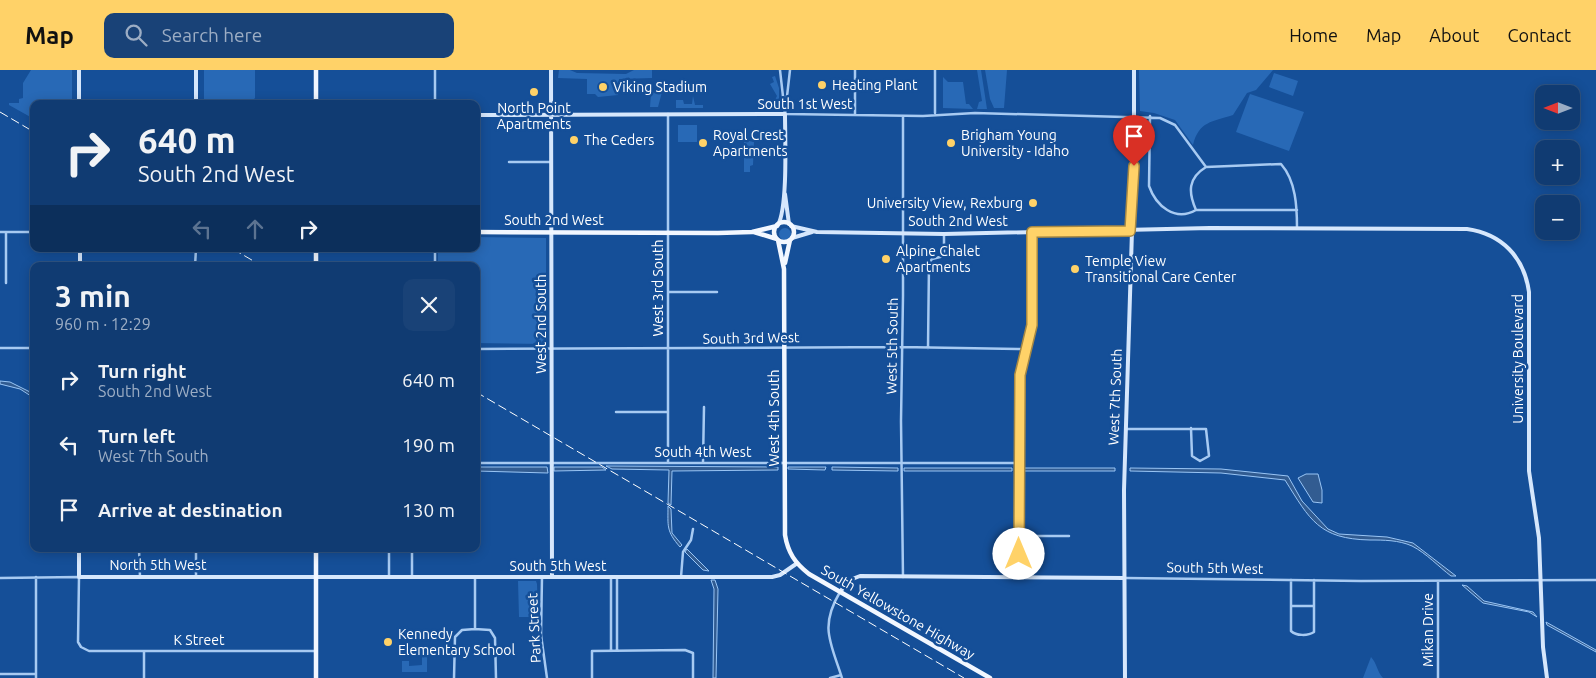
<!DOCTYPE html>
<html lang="en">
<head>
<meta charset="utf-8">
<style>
  :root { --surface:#103b72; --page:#194277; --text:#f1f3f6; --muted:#9cadc4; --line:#305584; --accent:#ffd268 }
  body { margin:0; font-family:Ubuntu,sans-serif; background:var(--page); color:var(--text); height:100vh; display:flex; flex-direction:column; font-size:19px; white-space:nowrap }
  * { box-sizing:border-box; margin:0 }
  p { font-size:16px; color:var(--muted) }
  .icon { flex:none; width:28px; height:28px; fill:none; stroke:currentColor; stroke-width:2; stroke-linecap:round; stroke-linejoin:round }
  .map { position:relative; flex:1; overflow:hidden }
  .details { position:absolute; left:30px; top:192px; width:450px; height:290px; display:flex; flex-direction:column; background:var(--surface); border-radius:10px; box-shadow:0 2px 12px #0003,0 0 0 1px var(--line) }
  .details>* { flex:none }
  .banner { position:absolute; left:30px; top:30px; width:450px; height:152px; border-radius:10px; box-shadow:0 2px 12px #0003,0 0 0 1px var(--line); background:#103b72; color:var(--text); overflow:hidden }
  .needle { width:32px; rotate:270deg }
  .fabs { position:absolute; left:1535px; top:15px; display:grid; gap:10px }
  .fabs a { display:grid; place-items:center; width:45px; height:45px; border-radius:10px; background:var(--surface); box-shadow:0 2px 12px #0003,0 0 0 1px var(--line); font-size:25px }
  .pin { position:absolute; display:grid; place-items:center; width:42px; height:42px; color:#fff; margin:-51px -21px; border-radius:50% 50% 50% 0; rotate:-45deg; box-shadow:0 0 5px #0007 }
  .pin .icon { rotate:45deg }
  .me { position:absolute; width:55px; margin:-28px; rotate:0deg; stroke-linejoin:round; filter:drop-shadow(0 0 4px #0008) }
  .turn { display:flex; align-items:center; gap:18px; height:105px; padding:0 25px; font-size:22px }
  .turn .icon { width:65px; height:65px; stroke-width:2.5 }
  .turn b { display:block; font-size:35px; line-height:42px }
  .lanes { display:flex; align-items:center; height:48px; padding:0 25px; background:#0003; justify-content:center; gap:25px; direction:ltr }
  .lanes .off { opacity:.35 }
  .round { display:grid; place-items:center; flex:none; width:52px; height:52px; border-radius:10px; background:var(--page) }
  .summary { display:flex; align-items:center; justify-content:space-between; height:85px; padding:0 25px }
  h1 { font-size:30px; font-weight:600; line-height:38px }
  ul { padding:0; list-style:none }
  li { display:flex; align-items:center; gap:15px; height:65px; padding:0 25px }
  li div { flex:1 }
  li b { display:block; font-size:19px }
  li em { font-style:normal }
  header { display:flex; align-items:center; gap:30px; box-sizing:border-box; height:70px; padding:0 25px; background:var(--accent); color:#111 }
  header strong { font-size:24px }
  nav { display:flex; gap:28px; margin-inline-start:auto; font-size:18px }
  .search { width:350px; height:45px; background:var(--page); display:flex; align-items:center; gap:12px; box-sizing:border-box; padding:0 18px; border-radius:10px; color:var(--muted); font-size:19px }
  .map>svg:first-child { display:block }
  .green { fill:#2869b6 }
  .water { fill:#325c91; stroke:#99c5f5 }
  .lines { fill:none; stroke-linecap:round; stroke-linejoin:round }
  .street { stroke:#a7caf2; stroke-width:2.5 }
  .secondary { stroke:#d6e7fc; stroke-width:4 }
  .primary { stroke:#f2f7ff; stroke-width:4.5 }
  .rail { stroke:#fff; stroke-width:1; stroke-dasharray:9 4; stroke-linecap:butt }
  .route-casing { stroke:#a68844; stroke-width:12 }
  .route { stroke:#ffd268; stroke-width:9 }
  .poi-dot { fill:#ffd268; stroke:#154f98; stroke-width:2 }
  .labels { text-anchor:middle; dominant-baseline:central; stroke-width:5; stroke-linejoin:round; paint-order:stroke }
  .poi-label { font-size:14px; fill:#fff; stroke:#154f98; text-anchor:start }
  .street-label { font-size:14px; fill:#fff; stroke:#154f98 }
</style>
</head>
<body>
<header>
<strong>Map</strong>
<div class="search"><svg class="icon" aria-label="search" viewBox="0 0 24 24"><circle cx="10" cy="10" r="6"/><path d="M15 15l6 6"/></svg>Search here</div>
<nav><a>Home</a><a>Map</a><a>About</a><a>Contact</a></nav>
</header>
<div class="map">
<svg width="1596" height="608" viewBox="0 0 1596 608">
  <rect width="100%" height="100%" fill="#154f98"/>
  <path class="green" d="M31,0h41v34h-38v15l-25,-14v-2h10v-4l4,-1v-15z
    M204,0h51v28l-6,6h-45z
    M559,0h11l7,3 49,1 8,-4h18v8l-33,1 -1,16 -20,2 -3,-3h-8v-15l-29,-1z
    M977,0h4l6,39h-10l2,-7 3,-1z
    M985,0h22l-3,38h-10l-4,-9z
    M1139,0h134l-17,20 -9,3 -14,22c-21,7 -34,6 -40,30l-18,-25 -21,-7 -14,-2z
    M1274,3l24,8 -5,15 -24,-9z
    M775,6l4,12v17l-5,3 -1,-4 4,-8 -7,-12 4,-2 -2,-5z
    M943,7l5,5h15l3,22h3l4,5 -30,-1z
    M658,21l4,1 -4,15h-8l1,-14z
    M1250,24l54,18 -15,39 -53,-19z
    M693,26l2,9h8v3h-27v-8h7l1,4h8z
    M678,55h19v17h-19z
    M744,70l10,2 -1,23 -3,1v6h-6z
    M779 164a6 6 0 1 1 12 0a6 6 0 1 1-12 0Z
    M476,167l70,1v106l-70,-1v-77h-38v-17h38z
    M518,511h18l1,3 1,33h-19z
    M422,580h5v22h-25v-11h7v5l13,-1z
    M1371,587c6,6 6,15 12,21h-20z"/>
  <path class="water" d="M0,311l10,1 24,12v4l-14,-9 -20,-5z
    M606,396l172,1v3l-106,1 -1,34 -3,-2 1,-33 -57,-1z
    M476,397h71l1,6 -72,-2z
    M554,397h48l4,3 -52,1z
    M788,397h38l-1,3 -37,-1z
    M832,397l66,1v3l-66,-1z
    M904,398h108v3h-108z
    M1023,398h92v3h-92z
    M1130,398l91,1 67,7 14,25 26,28 11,5 48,3 26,6 43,33h-5c-12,-9 -25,-23 -39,-30 -13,-6 -29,-6 -42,-6 -51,-1 -60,-20 -85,-60l-64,-7 -91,-2z
    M1306,404h12l4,16v13l-9,-1 -15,-24z
    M668,436l3,3 1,24 10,12 -2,2c-14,-16 -12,-21 -12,-41z
    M687,479l22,22 -6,-1 -18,-18z
    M711,510h4l3,9 -2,89h-3l1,-89z
    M1462,515l5,1 17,15 49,11 4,5 -8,-5 -46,-9z
    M1546,552l50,28v2l-49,-27z"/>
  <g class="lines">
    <path class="street" d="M435,0v34
      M780,0l5,44 5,-44
      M855,0v45
      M935,43v-43
      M785,44l138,2 52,-3 185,5 15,7 31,42 75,-3c15,17 16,43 16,64
      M903,46v180l-2,125 2,156
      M1150,46l-1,70c7,20 26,36 47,24h101
      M509,92h42
      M1196,140c-8,-18 -8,-32 10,-43
      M0,162h34
      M6,162v51
      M195,196l1,-17
      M435,196v-17
      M668,222h49
      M0,278h34
      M928,278l1,-85 3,-4 12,-3v-22
      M476,279l425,-2 119,2 5,3
      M616,342h52
      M1126,359h80l3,27 -9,5 -8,-5 -1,-28
      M668,392v-348
      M703,392l1,-55
      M476,393h543
      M1019,466h50
      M139,479l1,28
      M196,479v27
      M389,506v-27
      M412,506v-27
      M475,507v52l15,1 5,8 1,40
      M542,507l-1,58 6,43
      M681,507l2,-25 8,-12 2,-11
      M1019,507l1,-202 13,-50 -1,-92
      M0,508l79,-1 -1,65 3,5 8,4h227
      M1125,508l236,3 235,-1
      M1291,510v51c5,5 17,5 23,1v-52
      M1438,512v96
      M840,522c-21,35 -9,51 2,86
      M1291,536h23
      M611,580v-73
      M617,580v-73
      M0,604h36
      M36,608v-101
      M144,608v-27
      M454,608l1,-41 7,-7 13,-1
      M592,608v-27l93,-1 8,3v25
      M830,608l11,-3"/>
    <path class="secondary" d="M79,0v34
      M551,0l1,507
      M196,34v-34
      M476,45l309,-1c0,24 3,92 -7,111
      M785,124l4,30
      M791,156l26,6 127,2 266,-6 257,1c35,5 57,28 62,63v179l10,67 4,109 4,31
      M792,168l20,-6
      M80,179v17
      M79,479v28h693l8,-2 16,-11
      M841,521l6,-10 13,-5 264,2
      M1125,608l-1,-188 10,-324v-96"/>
    <path class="primary" d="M316,0v34
      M774 162a10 10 0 1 1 20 0a10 10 0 1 1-20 0Z
      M476,162l242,1 34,-1 25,-6
      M754,162l23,7
      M778,170l6,29 1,266c3,18 10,28 24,39l181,104
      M316,179v17
      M785,193l5,-23
      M316,608v-129"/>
    <path class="rail" d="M0,42l34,20
      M233,179l29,17
      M476,322l488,286"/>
  </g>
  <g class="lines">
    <g class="route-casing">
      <path id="route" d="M1019,484l1,-179 12,-50v-93l98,-1 4,-65"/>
    </g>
    <use href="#route" class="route"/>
  </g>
  <g class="poi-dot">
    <circle cx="822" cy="15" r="5"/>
    <circle cx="603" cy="17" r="5"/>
    <circle cx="534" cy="22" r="5"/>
    <circle cx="574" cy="70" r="5"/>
    <circle cx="703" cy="73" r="5"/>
    <circle cx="951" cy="73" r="5"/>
    <circle cx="1033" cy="133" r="5"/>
    <circle cx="886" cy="189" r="5"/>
    <circle cx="1075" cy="199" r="5"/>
    <circle cx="388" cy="572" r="5"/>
  </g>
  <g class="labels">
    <g class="poi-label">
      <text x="832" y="15">Heating Plant</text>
      <text x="613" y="17">Viking Stadium</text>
      <text x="534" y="38" text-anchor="middle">North Point<tspan x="534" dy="16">Apartments</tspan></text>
      <text x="713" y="65">Royal Crest<tspan x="713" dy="16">Apartments</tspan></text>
      <text x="961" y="65">Brigham Young<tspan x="961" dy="16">University - Idaho</tspan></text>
      <text x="584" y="70">The Ceders</text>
      <text x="1023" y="133" text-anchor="end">University View, Rexburg</text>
      <text x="896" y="181">Alpine Chalet<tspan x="896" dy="16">Apartments</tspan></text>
      <text x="1085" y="191">Temple View<tspan x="1085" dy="16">Transitional Care Center</tspan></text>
      <text x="398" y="564">Kennedy<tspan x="398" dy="16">Elementary School</tspan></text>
    </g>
    <g class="street-label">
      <text x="805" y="34">South 1st West</text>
      <text x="554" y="150">South 2nd West</text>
      <text x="958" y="151">South 2nd West</text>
      <text transform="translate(658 218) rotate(-90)">West 3rd South</text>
      <text transform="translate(541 254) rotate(-90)">West 2nd South</text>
      <text transform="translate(751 268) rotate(-1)">South 3rd West</text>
      <text transform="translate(892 276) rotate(-89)">West 5th South</text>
      <text transform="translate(1518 289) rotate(-90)">University Boulevard</text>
      <text transform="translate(1115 327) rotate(-88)">West 7th South</text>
      <text transform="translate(774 348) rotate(-90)">West 4th South</text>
      <text x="703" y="382">South 4th West</text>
      <text x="158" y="495">North 5th West</text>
      <text x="558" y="496">South 5th West</text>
      <text transform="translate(1215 498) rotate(1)">South 5th West</text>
      <text transform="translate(898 542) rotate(30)">South Yellowstone Highway</text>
      <text transform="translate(534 558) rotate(-93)">Park Street</text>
      <text transform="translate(1428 560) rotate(-90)">Mikan Drive</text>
      <text x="199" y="570">K Street</text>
    </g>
  </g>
</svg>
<div class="fabs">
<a><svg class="needle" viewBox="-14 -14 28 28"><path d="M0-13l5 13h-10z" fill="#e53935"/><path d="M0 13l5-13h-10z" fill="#9cadc4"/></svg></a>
<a>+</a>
<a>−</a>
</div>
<div class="pin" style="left:1134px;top:96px;background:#d93025"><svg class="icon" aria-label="arrive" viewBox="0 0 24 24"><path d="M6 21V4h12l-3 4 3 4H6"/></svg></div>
<svg class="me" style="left:1019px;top:484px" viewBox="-20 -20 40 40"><circle r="19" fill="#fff"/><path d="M0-13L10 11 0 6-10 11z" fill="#ffd268"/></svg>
<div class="banner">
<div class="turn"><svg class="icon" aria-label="right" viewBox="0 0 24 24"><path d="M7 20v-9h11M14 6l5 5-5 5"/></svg><div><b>640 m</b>South 2nd West</div></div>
<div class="lanes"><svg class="icon off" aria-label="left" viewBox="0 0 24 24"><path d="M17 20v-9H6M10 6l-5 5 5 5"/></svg><svg class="icon off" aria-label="ahead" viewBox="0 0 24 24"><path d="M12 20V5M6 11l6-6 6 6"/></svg><svg class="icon" aria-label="right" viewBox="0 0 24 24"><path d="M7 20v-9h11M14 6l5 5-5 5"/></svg></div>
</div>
<section class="details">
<div class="summary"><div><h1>3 min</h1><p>960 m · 12:29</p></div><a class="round"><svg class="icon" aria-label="close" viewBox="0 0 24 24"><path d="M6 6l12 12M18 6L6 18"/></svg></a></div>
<ul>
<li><svg class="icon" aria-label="right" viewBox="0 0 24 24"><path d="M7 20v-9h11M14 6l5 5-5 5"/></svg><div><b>Turn right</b><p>South 2nd West</p></div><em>640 m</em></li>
<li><svg class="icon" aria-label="left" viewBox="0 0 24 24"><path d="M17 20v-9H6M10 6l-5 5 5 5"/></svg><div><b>Turn left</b><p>West 7th South</p></div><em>190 m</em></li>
<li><svg class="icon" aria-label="arrive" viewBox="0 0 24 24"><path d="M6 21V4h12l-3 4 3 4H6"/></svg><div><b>Arrive at destination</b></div><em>130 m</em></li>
</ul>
</section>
</div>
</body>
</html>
